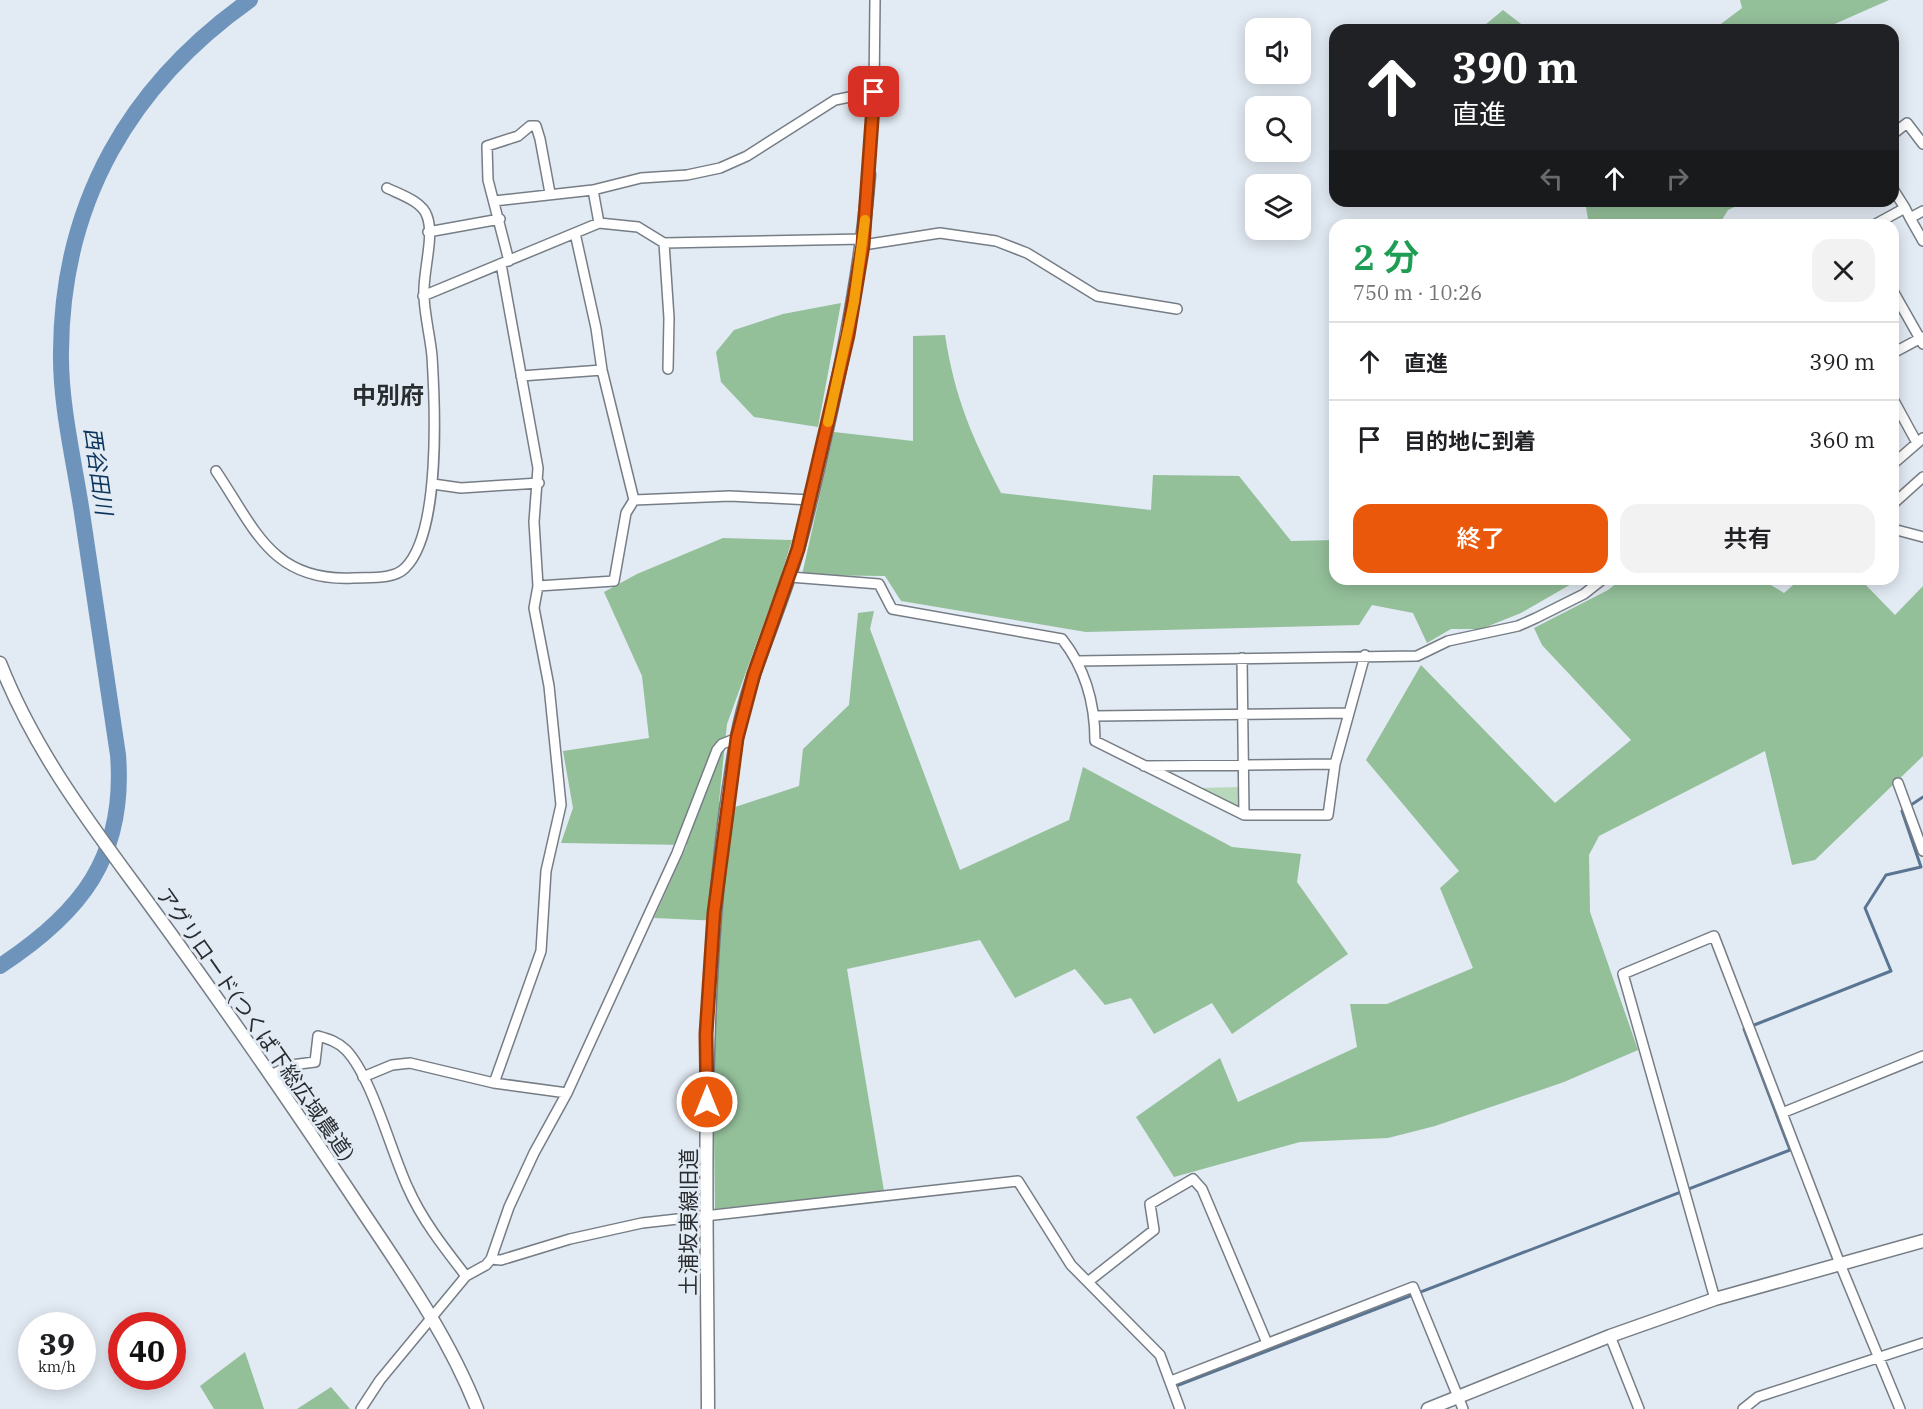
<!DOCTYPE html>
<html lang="ja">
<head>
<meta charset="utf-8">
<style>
  :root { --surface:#fff; --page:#f2f2f2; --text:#202124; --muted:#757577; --line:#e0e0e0; --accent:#ea580c }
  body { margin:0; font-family:"IBM Plex Serif","Noto Sans JP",serif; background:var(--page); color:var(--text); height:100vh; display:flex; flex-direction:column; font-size:22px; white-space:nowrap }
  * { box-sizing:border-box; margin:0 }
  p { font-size:20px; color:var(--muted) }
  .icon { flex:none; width:33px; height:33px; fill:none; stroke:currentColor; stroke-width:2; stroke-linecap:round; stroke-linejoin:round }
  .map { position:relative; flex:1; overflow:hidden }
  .side { position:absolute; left:1329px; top:219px; width:570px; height:366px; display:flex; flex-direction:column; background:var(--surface); border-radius:18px; box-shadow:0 3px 15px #0003 }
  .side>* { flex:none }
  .hud { position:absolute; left:1329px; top:24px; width:570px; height:183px; border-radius:18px; box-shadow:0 3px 15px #0003; background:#202124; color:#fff; overflow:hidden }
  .tools { position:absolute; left:1245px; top:18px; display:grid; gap:12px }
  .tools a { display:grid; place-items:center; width:66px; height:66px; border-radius:12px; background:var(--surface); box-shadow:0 3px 15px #0003; font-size:30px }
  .speed { position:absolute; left:18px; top:1312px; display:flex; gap:12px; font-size:30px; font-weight:700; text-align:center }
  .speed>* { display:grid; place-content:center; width:78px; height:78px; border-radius:50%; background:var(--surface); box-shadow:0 3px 15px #0003; line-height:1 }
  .speed small { font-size:15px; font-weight:400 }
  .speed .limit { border:9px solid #d22; background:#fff; color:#111 }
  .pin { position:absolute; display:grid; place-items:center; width:51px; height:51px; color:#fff; margin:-26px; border-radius:12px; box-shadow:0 3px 9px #0006 }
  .me { position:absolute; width:66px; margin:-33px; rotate:0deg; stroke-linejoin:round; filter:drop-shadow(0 0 4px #0008) }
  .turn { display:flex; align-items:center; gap:21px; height:126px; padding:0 24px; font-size:27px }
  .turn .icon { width:78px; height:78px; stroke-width:2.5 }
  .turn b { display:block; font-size:42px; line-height:51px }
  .lanes { display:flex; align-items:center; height:57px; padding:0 24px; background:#0003; justify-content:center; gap:30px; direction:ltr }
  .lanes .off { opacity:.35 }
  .round { display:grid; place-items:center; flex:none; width:63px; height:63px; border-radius:18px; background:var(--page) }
  .headline { display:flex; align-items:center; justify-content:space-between; height:102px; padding:0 24px }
  h1 { font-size:36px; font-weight:600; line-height:45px; color:#1e9e55 }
  .primary-button { display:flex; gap:12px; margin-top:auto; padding:12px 24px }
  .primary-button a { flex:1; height:69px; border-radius:18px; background:var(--accent); color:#fff; font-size:24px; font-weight:600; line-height:69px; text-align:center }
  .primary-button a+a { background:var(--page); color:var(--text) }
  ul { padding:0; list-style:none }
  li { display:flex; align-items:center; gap:18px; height:78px; padding:0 24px; border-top:2px solid var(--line) }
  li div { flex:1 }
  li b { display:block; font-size:22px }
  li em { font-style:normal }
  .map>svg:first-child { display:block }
  .green { fill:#b7d8bb }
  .forest { fill:#93bf99 }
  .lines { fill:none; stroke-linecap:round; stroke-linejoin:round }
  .stream { stroke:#5a7592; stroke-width:3 }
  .river { stroke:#6f94bc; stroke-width:16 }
  .minor-casing { stroke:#767d85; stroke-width:12 }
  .tertiary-casing { stroke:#767d85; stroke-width:15 }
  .minor { stroke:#fff; stroke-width:9 }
  .tertiary { stroke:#fff; stroke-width:12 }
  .route-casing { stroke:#983908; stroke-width:15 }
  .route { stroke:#ea580c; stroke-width:10 }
  .slow { stroke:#f59e0b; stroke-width:10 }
  .labels { text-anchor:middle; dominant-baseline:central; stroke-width:6; stroke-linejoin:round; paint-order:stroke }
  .street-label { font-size:21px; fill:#292d30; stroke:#e2eaf3 }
  .water-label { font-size:22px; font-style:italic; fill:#0b355c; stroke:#e2eaf3 }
  .quarter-label { font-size:24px; font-weight:bold; fill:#292d30; stroke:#e2eaf3 }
</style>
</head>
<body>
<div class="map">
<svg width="1923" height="1409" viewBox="0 0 1923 1409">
  <rect width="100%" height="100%" fill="#e2eaf3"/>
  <path class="green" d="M1239,787l1,21 -41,-20z"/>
  <path class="forest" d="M1740,0h149l-68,30h-108l29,-22z
    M1503,10l26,20h-50z
    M1585,201h162l-19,9 -9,15h-130z
    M841,303l-23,124 -64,-10 -33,-35 -5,-30 18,-22 49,-16z
    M945,335c10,64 27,102 56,158l150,17 2,-35 86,1 52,65 44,-1v39h245l-59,34 -40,16h-30l-24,14 -14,-30 -41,-8 -13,20 -273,7 -185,-31 -16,-25 -83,-1 32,-143 79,9v-105z
    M723,538l69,2 -12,39 -53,145 -8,78 16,5 64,-21 4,-37 46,-44 9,-92 16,-2 -4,18 90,241 109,-50 14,-53 149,80 69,7 -4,28 51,72 -116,80 -20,-31 -58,31 -23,-36 -26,7 -30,-36 -60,29 -35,-58 -133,29 37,222 -169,18 -2,-147 8,-141 -67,-3 33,-73 -126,-2 12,-35 -10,-57 86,-13 -7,-62 -38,-84 33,-18z
    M1622,579h139l23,14 16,-14h60l35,36 28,-29v170l-108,104 -23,5 -27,-114 -166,85 -10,19 1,57 48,138 -74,32 -129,44 -47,12 -88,4 -126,35 -38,-60 84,-59 18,44 119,-55 -7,-43h37l86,-36 -33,-80 19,-17 -93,-111 55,-95 134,138 76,-63 -89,-95 -8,-17 74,-38z
    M245,1352l19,57h-50l-14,-23z
    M331,1387l19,22h-53z"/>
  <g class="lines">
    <path class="stream" d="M1176,1386l614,-236 -46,-121 147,-58 -26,-63 21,-33 35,-8 -19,-56 21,-14"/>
    <path class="river" d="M0,966c81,-53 126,-109 118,-211 -12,-81 -24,-162 -36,-242 -8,-53 -22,-109 -21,-162 1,-149 69,-266 189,-351"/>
    <g class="minor-casing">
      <path id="minor" d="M1893,134l14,-11 16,21
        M869,175l5,-83 1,-92
        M1893,189l12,19
        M593,190l6,33
        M494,201l99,-11 48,-12 46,-3 33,-7 27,-12 88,-56 39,-8
        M1910,218l13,23
        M1874,225l31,-17 5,10 13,-7
        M428,232l72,-13
        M575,233l21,95 6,42 32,130 96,-4 81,4
        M664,243l5,75 -1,51
        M863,245l77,-12 56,8 31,12 70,43 80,13
        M509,261l-21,-81 -1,-34 31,-10 12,-10h6l4,13 10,54
        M1893,291l30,53
        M423,296l176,-73 39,4 26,16 200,-4
        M1893,353l30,-16
        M521,376l81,-6
        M1893,399l24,44
        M1893,464l30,-26
        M216,471c39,58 56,111 137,107 16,-1 40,2 52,-10 36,-35 30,-164 27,-212 -2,-20 -7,-39 -8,-59 -2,-23 11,-60 3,-81 -5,-15 -28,-22 -40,-28
        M433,484l28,4 78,-5
        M1893,504l30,-27
        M1893,529l30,8
        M790,577l89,7 13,25 170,30c23,29 33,65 33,102l149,74h84l7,-51 30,-109
        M538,586l76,-5 12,-68 8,-13
        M1242,658l2,157
        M1077,661l340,-5 31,-15 70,-15 18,-8 48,-24 19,-15
        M1094,716l255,-3
        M1144,766l191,-2
        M1898,783l25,68
        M271,1075l20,-10 24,-3 3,-26c11,3 20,6 28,14 26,27 45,102 62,138 14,32 37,61 58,88
        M363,1077l29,-12 18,-2 84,20 73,10
        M494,1083l47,-132 5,-80 15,-66 -12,-119 -15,-78 4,-22 -4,-64 4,-54 -37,-204
        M1782,1113l141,-57
        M491,1259l10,1 69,-21 72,-16 376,-42 53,84 89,90 20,54
        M1089,1281l65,-51 -4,-26 43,-25 9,10 65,154
        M1715,1299l-92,-325 91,-38 126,328 60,145
        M1610,1336l29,73
        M1171,1381l242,-94 50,122
        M361,1409l19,-29 86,-104 20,-11 5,-6 18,-52 25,-54 33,-60 110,-240 40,-103 5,-6 15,-6
        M1743,1409l15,-12 165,-54"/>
    </g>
    <g class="tertiary-casing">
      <path id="tertiary" d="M0,663c36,92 95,167 152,245 68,93 133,187 197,283 46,70 97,139 128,218
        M708,1409c-1,-224 -10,-450 29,-672 12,-64 42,-123 60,-185 12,-40 21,-82 30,-123 19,-84 35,-167 42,-254
        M1428,1409l182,-73 105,-37 208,-58"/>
    </g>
    <use href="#minor" class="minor"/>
    <use href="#tertiary" class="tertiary"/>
  </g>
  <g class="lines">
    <g class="route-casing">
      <path id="route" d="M707,1102l-1,-68 8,-121 23,-175 17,-64 44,-125 50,-214 15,-90 11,-153"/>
    </g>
    <use href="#route" class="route"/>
    <path class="slow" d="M828,422l26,-120 11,-82"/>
  </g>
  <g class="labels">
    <g class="street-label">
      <text transform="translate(256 1024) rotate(55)">アグリロード(つくば下総広域農道)</text>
      <text transform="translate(688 1222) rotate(-90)">土浦坂東線旧道</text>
    </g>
    <g class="water-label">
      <text transform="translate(99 471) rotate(82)">西谷田川</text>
    </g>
    <g class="quarter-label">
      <text x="388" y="395">中別府</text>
    </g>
  </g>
</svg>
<div class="tools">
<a><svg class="icon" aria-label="sound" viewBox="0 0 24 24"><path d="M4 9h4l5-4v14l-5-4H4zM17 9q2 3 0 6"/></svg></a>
<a><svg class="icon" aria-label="search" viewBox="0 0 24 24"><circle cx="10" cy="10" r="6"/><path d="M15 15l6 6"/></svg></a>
<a><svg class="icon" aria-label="layers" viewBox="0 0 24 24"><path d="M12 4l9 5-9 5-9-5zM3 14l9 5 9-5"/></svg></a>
</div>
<div class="speed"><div>39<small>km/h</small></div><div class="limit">40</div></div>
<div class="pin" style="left:874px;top:92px;background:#d93025"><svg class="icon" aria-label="arrive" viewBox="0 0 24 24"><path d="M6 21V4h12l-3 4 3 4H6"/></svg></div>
<svg class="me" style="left:707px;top:1102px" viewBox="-20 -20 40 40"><circle r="17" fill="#ea580c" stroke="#fff" stroke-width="3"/><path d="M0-11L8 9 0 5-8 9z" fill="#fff"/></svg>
<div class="hud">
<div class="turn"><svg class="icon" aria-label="ahead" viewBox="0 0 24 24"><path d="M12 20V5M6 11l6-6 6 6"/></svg><div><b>390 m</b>直進</div></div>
<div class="lanes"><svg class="icon off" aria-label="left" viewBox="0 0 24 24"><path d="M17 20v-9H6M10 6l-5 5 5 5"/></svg><svg class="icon" aria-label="ahead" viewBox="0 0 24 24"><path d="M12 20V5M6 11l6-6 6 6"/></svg><svg class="icon off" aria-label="right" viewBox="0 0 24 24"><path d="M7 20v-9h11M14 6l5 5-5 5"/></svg></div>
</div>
<section class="side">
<div class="headline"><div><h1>2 分</h1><p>750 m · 10:26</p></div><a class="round"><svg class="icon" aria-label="close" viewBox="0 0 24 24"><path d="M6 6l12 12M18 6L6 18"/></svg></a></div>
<ul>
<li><svg class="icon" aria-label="ahead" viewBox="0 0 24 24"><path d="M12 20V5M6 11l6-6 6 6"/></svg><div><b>直進</b></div><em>390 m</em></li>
<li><svg class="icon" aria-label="arrive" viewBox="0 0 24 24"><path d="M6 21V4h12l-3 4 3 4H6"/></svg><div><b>目的地に到着</b></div><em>360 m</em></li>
</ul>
<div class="primary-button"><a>終了</a><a>共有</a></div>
</section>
</div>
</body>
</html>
